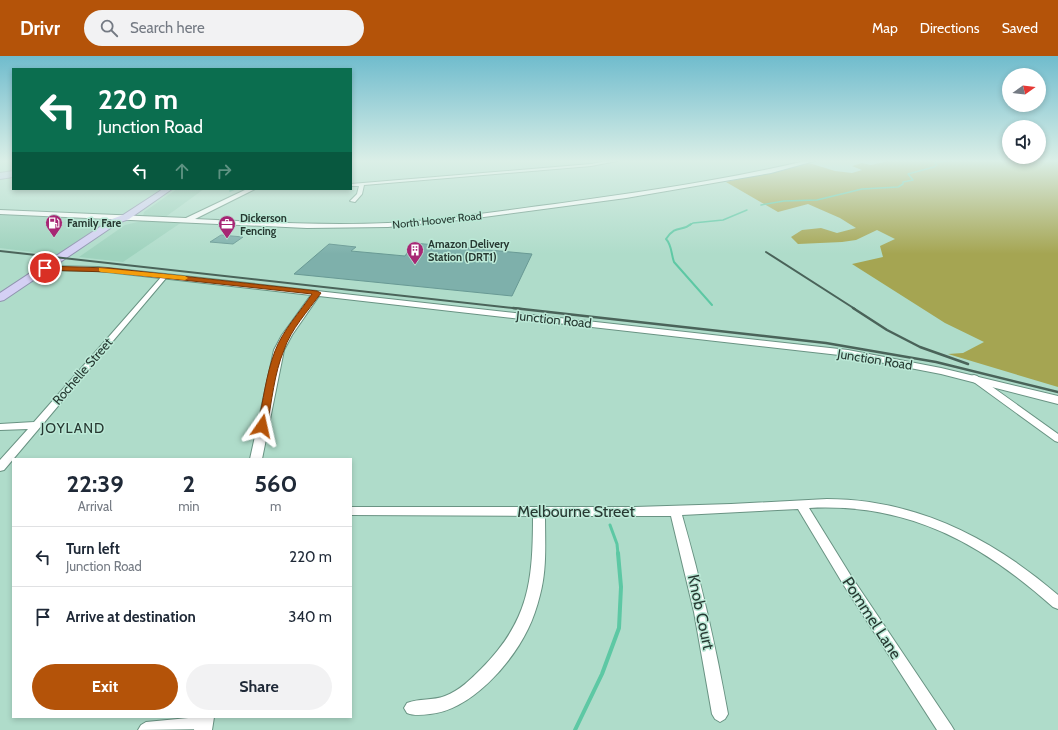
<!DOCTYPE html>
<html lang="en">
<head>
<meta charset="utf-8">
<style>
  :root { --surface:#fff; --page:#f2f2f3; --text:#1f2937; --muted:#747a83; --line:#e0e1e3; --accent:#b45309 }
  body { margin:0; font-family:Cabin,sans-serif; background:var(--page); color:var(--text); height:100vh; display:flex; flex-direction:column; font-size:15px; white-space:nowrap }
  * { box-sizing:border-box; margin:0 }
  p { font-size:13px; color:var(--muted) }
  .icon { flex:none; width:22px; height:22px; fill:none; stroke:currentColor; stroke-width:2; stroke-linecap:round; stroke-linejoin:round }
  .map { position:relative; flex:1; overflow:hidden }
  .drawer { position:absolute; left:12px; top:402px; width:340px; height:260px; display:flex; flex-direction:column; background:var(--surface); border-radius:0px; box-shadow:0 2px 6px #0003 }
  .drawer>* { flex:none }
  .top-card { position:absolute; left:12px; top:12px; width:340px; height:122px; border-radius:0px; box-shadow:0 2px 6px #0003; background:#0b6e4f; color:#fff; overflow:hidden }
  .needle { width:26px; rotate:76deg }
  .controls { position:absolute; left:1002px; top:12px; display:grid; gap:8px }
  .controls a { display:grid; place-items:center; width:44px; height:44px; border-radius:50%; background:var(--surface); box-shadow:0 2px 6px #0003; font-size:20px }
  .pin { position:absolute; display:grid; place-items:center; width:34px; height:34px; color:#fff; margin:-17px; border:2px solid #fff; border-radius:50%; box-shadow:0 1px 4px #0007 }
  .me { position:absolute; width:44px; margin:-22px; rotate:11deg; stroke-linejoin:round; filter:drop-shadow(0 0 3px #0008) }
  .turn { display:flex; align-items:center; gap:14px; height:84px; padding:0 20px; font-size:18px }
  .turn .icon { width:52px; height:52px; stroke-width:2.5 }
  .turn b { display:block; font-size:28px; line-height:34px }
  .lanes { display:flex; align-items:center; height:38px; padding:0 20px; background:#0003; justify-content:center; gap:20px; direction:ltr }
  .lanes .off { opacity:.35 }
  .eta { display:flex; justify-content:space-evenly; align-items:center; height:68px; text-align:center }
  .eta b { font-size:24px; font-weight:700; line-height:28px }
  .cta { display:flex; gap:8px; margin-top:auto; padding:8px 20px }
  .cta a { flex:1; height:46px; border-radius:24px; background:var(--accent); color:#fff; font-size:16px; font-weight:700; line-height:46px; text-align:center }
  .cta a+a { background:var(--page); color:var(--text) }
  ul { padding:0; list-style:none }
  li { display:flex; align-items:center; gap:12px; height:60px; padding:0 20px; border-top:1px solid var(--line) }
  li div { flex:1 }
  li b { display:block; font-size:15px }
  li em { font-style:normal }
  header { display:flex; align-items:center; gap:24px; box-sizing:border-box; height:56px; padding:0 20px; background:var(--accent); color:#fff }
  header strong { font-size:19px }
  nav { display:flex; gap:22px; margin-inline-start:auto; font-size:14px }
  .search { width:280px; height:36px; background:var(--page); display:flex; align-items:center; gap:10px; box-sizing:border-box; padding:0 14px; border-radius:22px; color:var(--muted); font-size:15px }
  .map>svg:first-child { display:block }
  .built { fill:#9ed2bd }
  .green { fill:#a5a552 }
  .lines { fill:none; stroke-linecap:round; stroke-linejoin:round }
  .stream-far3 { stroke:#5dc8a4; stroke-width:1.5 }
  .stream-far2 { stroke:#5dc8a4; stroke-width:2 }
  .stream-far1 { stroke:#5dc8a4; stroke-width:3 }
  .stream { stroke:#5dc8a4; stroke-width:4 }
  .building { fill:#7eb0ab; stroke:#689994 }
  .minor-casing { stroke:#699383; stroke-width:2 }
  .tertiary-casing { stroke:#699383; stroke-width:2 }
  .trunk-casing { stroke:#9094af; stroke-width:2 }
  .motorway-casing { stroke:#9094af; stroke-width:2 }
  .minor { fill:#fff; fill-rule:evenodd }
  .tertiary { fill:#fff; fill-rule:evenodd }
  .trunk { fill:#d4d0f4; fill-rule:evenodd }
  .motorway { fill:#c9c5f2; fill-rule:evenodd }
  .rail-far1 { stroke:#4a6359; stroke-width:2 }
  .rail { stroke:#4a6359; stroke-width:2.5 }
  .route { fill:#b45309; stroke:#753606 }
  .slow { fill:#f59e0b }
  .labels { text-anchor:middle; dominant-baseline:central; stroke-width:3; stroke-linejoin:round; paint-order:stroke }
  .far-poi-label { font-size:11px; font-weight:bold; fill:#273932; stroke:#bce9d7; text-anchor:start }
  .far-street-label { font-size:11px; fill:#273932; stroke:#bce9d7 }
  .street-label { font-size:13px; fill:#273932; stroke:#bce9d7 }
  .neighbourhood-label { font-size:14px; letter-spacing:1px; fill:#273932; stroke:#bce9d7 }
  .near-street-label { font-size:16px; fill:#273932; stroke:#bce9d7 }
</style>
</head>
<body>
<header>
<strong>Drivr</strong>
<div class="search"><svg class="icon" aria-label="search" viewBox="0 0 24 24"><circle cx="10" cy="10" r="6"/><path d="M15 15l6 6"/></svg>Search here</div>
<nav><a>Map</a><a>Directions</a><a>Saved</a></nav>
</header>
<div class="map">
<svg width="1058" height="674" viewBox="0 0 1058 674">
  <rect width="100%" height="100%" fill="#afdcca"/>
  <path class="built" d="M177,133h27l-40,29 -21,-2 1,-4z
    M0,157l104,6 5,1 -43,30 -10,5 -56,-7z
    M142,165l40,1 -59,40 -44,-5 46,-32z"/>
  <path class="green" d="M884,104h174v227l-110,-33 15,-1 21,-11 -39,-19 -93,-59 31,-7 -3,-11 15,-7 -18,-9 -21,10 -14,2 -44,2 -7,-7 11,-7 19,-2 16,5 19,-5 -16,-10 -32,-14 -30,8 -52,-30 83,-19 26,8 17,2 10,-3 -10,-4 10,-3 9,2 17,-4z"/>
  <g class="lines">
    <path class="stream-far3" d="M230,135l5,-2
      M761,149l23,-4 33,-1 45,-11 36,-2 5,-3v-2l10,-2 -5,-6 26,-7 3,-2 -2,-2 1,-1 26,-2
      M690,169l3,-2 30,-3 24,-10"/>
    <path class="stream-far2" d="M691,168c-9,8 -15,0 -25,15 6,6 5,15 8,23l38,43"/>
    <path class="stream-far1" d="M610,469l7,19 1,10"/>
    <path class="stream" d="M575,674l27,-56 17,-46 2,-41 -3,-34"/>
  </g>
  <path class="building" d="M221,179l22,2 -10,7 -23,-2z
    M414,187l118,11 -20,42 -218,-22 35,-30 27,3 -5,4 54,5z"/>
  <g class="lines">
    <g class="minor-casing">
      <path id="minor" d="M613,104h9l-31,6 -227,19 -2,9 -7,8 -5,-1 7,-7 2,-8h-8v-2l240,-20z
        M165,218l3,2 -1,1 -163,193 -4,1v-11l28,-31 -28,1v-6l34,-2 129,-147z
        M974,319l3,1 81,58v8l-3,-1 -84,-61 -1,-2 1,-2z
        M827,443c88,0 165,39 231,96v14l-5,-2c-72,-64 -144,-104 -244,-99l42,68 100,149 3,5h-17l-94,-146 -45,-75 -116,6c19,66 34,132 46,199l-3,5 -5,3 -5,-3 -3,-5 -18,-102 -23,-96h-126c0,27 2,53 -5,79 -3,12 -7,24 -12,34 -17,35 -57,81 -98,85 -8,1 -16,2 -23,-1l-3,-5 3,-5c12,-5 26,-2 38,-7 14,-5 26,-17 36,-27 48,-48 52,-88 52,-153l-182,-1v-8h284l96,-3z
        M199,661l10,2 3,5 -3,5 -71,1 3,-5 5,-3z"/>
    </g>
    <g class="tertiary-casing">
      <path id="tertiary" d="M809,104h9l-47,13 -145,25 -157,21 -81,8 -81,1 -307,-14v-4l186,8 61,-29h8l-60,30c64,3 129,7 193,4 56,-3 111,-12 167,-19 85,-12 171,-24 254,-44z
        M42,210l56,1 67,7 683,76 93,18 117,28v8l-117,-30 -93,-18 -529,-60 -27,39 -8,15 -22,109h-12l24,-109 8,-15 29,-40 -213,-24 -53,-1h-3z
        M196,661h18l-2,13h-18z"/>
    </g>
    <g class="trunk-casing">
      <path id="trunk" d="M163,133h9l-43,30 -11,4 -114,77 -4,1v-8l112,-74 11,-4z"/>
    </g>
    <g class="motorway-casing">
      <path id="motorway" d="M13,115v6l-13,2v-6z"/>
    </g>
    <use href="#minor" class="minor"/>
    <use href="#tertiary" class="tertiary"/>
    <use href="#trunk" class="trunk"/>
    <use href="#motorway" class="motorway"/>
    <path class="rail-far1" d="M0,195l522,58
      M766,196l89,57"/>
    <path class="rail" d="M513,252l313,35 110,19 122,30
      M853,252l34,22 33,17 48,17"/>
  </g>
  <linearGradient id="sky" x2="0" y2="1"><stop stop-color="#70bccd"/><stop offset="0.53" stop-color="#dbefe7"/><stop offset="1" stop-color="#dbefe7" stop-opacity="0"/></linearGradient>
  <rect width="1058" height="198" fill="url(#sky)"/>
  <path class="route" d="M45,210l64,2 208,23 4,2c-13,18 -30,36 -37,57 -10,24 -12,51 -17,76l-5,3 -4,-3c5,-25 8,-51 17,-75 8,-21 25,-39 37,-57l-203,-22 -66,-2v-3z"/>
  <path class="slow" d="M99,212l86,8 3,2 -3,2 -84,-8 -2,-1z"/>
  <defs>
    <g id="fuel-pin" transform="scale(0.9)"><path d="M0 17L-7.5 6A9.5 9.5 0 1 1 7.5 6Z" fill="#a72674" stroke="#bce9d7"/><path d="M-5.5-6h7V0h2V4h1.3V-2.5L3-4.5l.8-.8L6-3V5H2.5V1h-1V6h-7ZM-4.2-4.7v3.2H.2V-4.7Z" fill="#fff"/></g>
    <g id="office-pin" transform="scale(0.9)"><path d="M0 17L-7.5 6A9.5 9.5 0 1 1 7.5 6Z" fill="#a72674" stroke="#bce9d7"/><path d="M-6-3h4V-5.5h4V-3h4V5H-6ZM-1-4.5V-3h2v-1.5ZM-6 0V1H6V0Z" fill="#fff"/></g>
    <g id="building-pin" transform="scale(0.9)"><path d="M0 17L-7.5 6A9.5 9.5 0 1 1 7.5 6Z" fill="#a72674" stroke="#bce9d7"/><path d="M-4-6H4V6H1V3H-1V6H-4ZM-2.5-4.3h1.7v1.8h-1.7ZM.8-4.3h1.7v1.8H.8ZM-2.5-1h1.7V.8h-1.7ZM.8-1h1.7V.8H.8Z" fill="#fff"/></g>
  </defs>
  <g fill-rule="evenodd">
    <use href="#fuel-pin" x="54" y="167"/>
    <use href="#office-pin" x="227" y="168"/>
    <use href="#building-pin" x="415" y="194"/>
  </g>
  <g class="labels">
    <g class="far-poi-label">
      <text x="240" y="162">Dickerson<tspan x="240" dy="13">Fencing</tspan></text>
      <text x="67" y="167">Family Fare</text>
      <text x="428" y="188">Amazon Delivery<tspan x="428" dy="13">Station (DRT1)</tspan></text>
    </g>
    <g class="far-street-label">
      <text transform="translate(437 164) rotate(-6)">North Hoover Road</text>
    </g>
    <g class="street-label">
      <text transform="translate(554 263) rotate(6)">Junction Road</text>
      <text transform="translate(875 303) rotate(9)">Junction Road</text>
      <text transform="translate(82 315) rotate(-49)">Rochelle Street</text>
    </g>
    <g class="neighbourhood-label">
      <text x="73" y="372">JOYLAND</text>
    </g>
    <g class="near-street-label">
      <text x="576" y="455">Melbourne Street</text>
      <text transform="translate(701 556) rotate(78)">Knob Court</text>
      <text transform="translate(872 562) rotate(57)">Pommel Lane</text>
    </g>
  </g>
</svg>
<div class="controls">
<a><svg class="needle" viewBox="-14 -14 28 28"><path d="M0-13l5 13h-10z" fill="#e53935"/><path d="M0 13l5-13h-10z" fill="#747a83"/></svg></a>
<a><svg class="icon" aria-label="sound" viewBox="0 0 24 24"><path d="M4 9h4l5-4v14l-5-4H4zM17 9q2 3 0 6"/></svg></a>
</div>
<div class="pin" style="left:45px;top:212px;background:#d93025"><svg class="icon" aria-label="arrive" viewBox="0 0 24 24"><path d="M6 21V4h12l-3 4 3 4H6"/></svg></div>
<svg class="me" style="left:262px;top:370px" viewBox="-20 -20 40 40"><path d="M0-17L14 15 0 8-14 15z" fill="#b45309" stroke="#fff" stroke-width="4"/></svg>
<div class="top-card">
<div class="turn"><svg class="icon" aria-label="left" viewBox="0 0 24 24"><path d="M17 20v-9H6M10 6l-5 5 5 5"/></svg><div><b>220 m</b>Junction Road</div></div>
<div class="lanes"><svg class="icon" aria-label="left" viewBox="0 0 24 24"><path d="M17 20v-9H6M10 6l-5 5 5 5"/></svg><svg class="icon off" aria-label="ahead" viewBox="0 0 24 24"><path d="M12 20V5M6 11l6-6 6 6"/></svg><svg class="icon off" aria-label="right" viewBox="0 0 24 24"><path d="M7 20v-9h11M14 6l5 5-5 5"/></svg></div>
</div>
<section class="drawer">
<div class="eta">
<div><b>22:39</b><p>Arrival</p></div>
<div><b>2</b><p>min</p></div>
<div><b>560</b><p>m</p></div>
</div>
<ul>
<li><svg class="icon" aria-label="left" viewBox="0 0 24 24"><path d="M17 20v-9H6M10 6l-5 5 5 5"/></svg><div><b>Turn left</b><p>Junction Road</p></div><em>220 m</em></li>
<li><svg class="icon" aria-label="arrive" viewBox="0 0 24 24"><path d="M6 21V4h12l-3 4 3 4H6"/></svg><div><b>Arrive at destination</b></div><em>340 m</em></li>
</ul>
<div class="cta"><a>Exit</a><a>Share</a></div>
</section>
</div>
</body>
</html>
